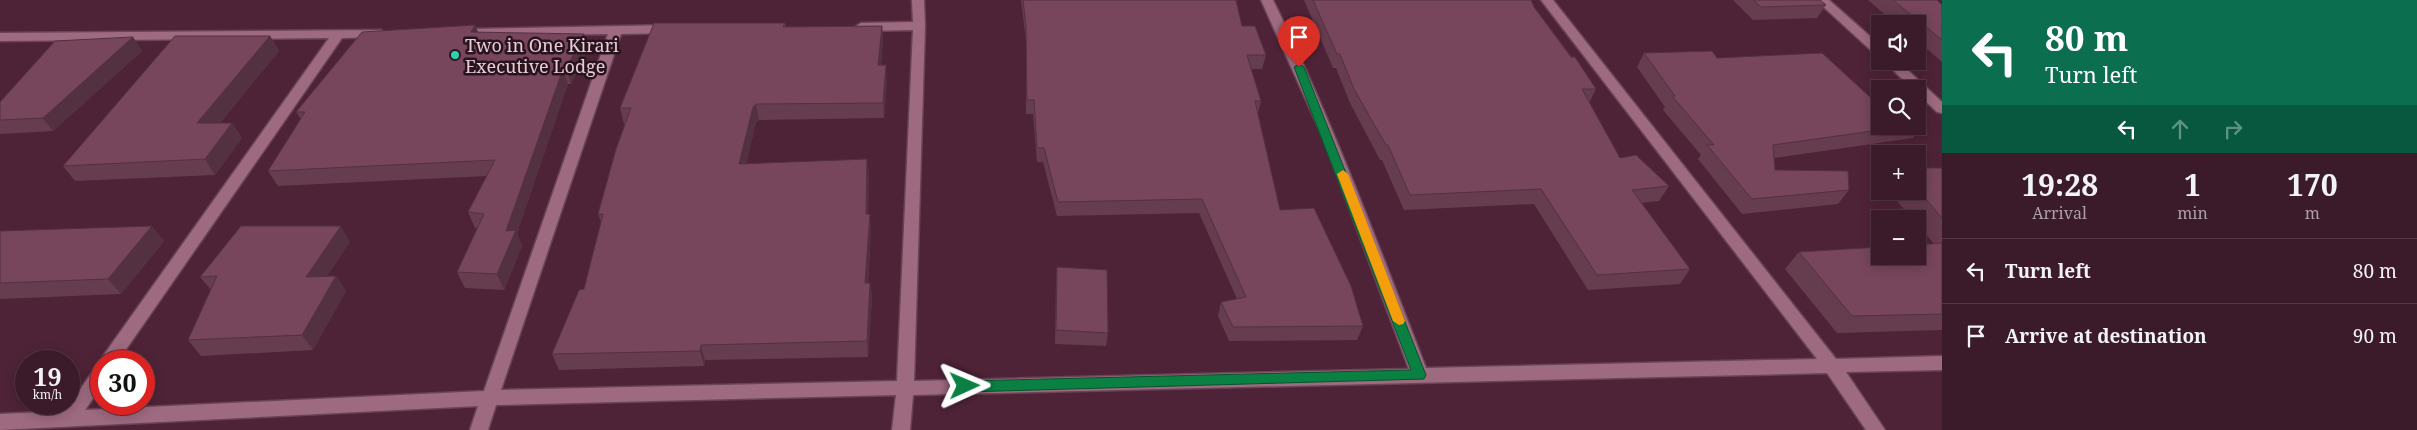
<!DOCTYPE html>
<html lang="en">
<head>
<meta charset="utf-8">
<style>
  :root { --surface:#3b1a29; --page:#462735; --text:#f1f3f6; --muted:#aca1a8; --line:#543846 }
  body { margin:0; font-family:"Noto Serif",serif; background:var(--page); color:var(--text); height:100vh; display:flex; flex-direction:column; font-size:19px; white-space:nowrap }
  * { box-sizing:border-box; margin:0 }
  p { font-size:16px; color:var(--muted) }
  .icon { flex:none; width:28px; height:28px; fill:none; stroke:currentColor; stroke-width:2; stroke-linecap:round; stroke-linejoin:round }
  .map { position:relative; flex:1; overflow:hidden }
  .drawer { display:flex; flex-direction:column; background:var(--surface); width:475px }
  .drawer>* { flex:none }
  .top-card { background:#0b6e4f; color:#fff; overflow:hidden }
  .buttons { position:absolute; left:1871px; top:15px; display:grid; gap:10px }
  .buttons a { display:grid; place-items:center; width:55px; height:55px; border-radius:0px; background:var(--surface); box-shadow:0 2px 12px #0003,0 0 0 1px var(--line); font-size:25px }
  .speed { position:absolute; left:15px; top:350px; display:flex; gap:10px; font-size:25px; font-weight:700; text-align:center }
  .speed>* { display:grid; place-content:center; width:65px; height:65px; border-radius:50%; background:var(--surface); box-shadow:0 2px 12px #0003,0 0 0 1px var(--line); line-height:1 }
  .speed small { font-size:12px; font-weight:400 }
  .speed .limit { border:8px solid #d22; background:#fff; color:#111 }
  .pin { position:absolute; display:grid; place-items:center; width:42px; height:42px; color:#fff; margin:-51px -21px; border-radius:50% 50% 50% 0; rotate:-45deg; box-shadow:0 0 5px #0007 }
  .pin .icon { rotate:45deg }
  .me { position:absolute; width:55px; margin:-28px; rotate:89deg; stroke-linejoin:round; filter:drop-shadow(0 0 4px #0008) }
  .turn { display:flex; align-items:center; gap:18px; height:105px; padding:0 20px; font-size:22px }
  .turn .icon { width:65px; height:65px; stroke-width:2.5 }
  .turn b { display:block; font-size:35px; line-height:42px }
  .lanes { display:flex; align-items:center; height:48px; padding:0 20px; background:#0003; justify-content:center; gap:25px; direction:ltr }
  .lanes .off { opacity:.35 }
  .eta { display:flex; justify-content:space-evenly; align-items:center; height:85px; text-align:center }
  .eta b { font-size:30px; font-weight:700; line-height:35px }
  ul { padding:0; list-style:none }
  li { display:flex; align-items:center; gap:15px; height:65px; padding:0 20px; border-top:1px solid var(--line) }
  li div { flex:1 }
  li b { display:block; font-size:19px }
  li em { font-style:normal }
  main { display:flex; flex:1; min-height:0 }
  .map>svg:first-child { display:block }
  .lines { fill:none; stroke-linecap:round; stroke-linejoin:round }
  .street-casing { stroke:#694356; stroke-width:3 }
  .street { fill:#9e6a80; fill-rule:evenodd }
  .wall { fill:#663c4f }
  .shaded-wall { fill:#533140 }
  .building { fill:#77465c; stroke:#533140 }
  .route { fill:#0b8043; stroke:#07532c }
  .slow { fill:#f59e0b }
  .poi-dot { fill:#26d5ae; stroke:#28141d; stroke-width:2 }
  .labels { text-anchor:middle; dominant-baseline:central; stroke-width:5; stroke-linejoin:round; paint-order:stroke }
  .poi-label { font-size:18px; fill:#e8cbd6; stroke:#28141d; text-anchor:start }
</style>
</head>
<body>
<main>
<div class="map">
<svg width="1942" height="430" viewBox="0 0 1942 430">
  <rect width="100%" height="100%" fill="#4f2337"/>
  <g class="lines">
    <g class="street-casing">
      <path id="street" d="M912,0h12l1,26 -11,355 495,-12 -86,-231 -62,-138h12c59,120 105,244 153,368l391,-9 -276,-359h12l283,359 106,-3v14l-96,2 39,58h-19l-39,-57 -914,22 -3,35h-18l4,-35 -400,10 -8,25h-18l8,-24 -478,24v-16l65,-3 30,-43 6,-2v21l-16,23 399,-19 124,-357 -141,2 -2,-3 6,-4 200,-4 6,4 -6,4 -50,1 -120,356 396,-9 16,-351 -52,1 -6,-4 6,-4 52,-1z
        M1816,0h13l51,45v11l-4,-1z
        M381,30l6,4 -2,3 -43,1 -224,323 -17,2 2,-7 226,-318 -329,3v-8z
        M1884,61h14l44,41v11l-5,-1 -19,-18v-5h-6z"/>
    </g>
    <use href="#street" class="street"/>
  </g>
  <path class="wall" d="M1021,0h215l6,26 24,29 -4,14h-11l10,32 -3,12 22,97 83,116 -6,14 -128,1 -11,-25 3,-14 16,-3 -38,-86 -142,3 -14,-54h-6l-4,-48h-7v-73z
    M1304,0h227l3,7 62,82 -7,14 31,55 49,28 -10,15 -18,2 49,66 -10,15 -92,6 -54,-86 -130,6 -22,-50h-2l-30,-57 -14,-35h-3z
    M1733,0h87l6,5 -9,13 -64,2z
    M1868,0h69l5,5v57l-24,-21v-17h-22z
    M785,23l1,4 96,-1 1,15 -2,24 6,16 -3,37 -125,2 -3,2 -10,42 123,11 -1,39 3,16 -3,53h2l2,15 -4,59 -163,3 -1,6 -145,4 -7,-16 32,-65 17,-67 -3,-8 27,-90h-1l-4,-16z
    M475,25l3,7 111,17 -18,35h-3l-51,149 5,13 -18,44 -39,-2 -8,-16 20,-44h-2l-7,-16 19,-36 -209,10 -10,-15 33,-52 -5,-7z
    M270,36l9,15 -59,72h12l10,15 -27,37 -140,6 -12,-15z
    M133,37l9,14 -89,80 -53,3v-32z
    M1644,53l73,5 163,68h38v-8l7,6 -12,14 -139,20 1,12 74,20 -11,14 -96,10 -44,-55 3,-4 -38,-45 2,-3 -28,-40z
    M1918,168h24v162l-105,3 -52,-64 14,-17 135,-8 -16,-19v-6h-6l-23,-28h29z
    M0,231l164,10 -43,53 -121,5z
    M350,242l-23,34h9l10,15 -33,59 -112,6 -13,-16 23,-50 -11,-13z
    M1057,267l51,66 -2,13 -51,-2 1,-63z"/>
  <path class="shaded-wall" d="M475,25l6,15 -10,-8z
    M882,26l1,15 -4,40 -1,-16z
    M584,34l5,15 -18,35 -5,-15z
    M270,36l9,15 -72,87 -10,-15z
    M133,37l9,14 -89,80 -10,-13z
    M886,65l1,16 -3,37 -1,-15z
    M563,69l5,15 -51,149 5,13 -18,44 -7,-16 9,-43z
    M756,104l3,16 -3,2 -13,58 -4,-16 14,-57z
    M232,123l10,15 -27,37 -10,-16z
    M867,159l2,16 -1,55 -2,-16z
    M870,214l1,16 -4,68 -2,-15z
    M152,226l12,15 -43,53 -13,-15z
    M341,226l9,16 -34,51 -10,-16z
    M336,276l10,15 -33,59 -11,-15z
    M870,283l2,15 -4,59 -1,-16z
    M701,345l4,15 -1,6 -4,-15z"/>
  <path class="building" d="M1023,0h213l6,26h13l11,29h-19l14,46h-6l25,109 34,-2 37,78 12,40 -130,1 -12,-25 25,-5 -44,-98 -144,3 -14,-54h-7l-3,-48h-7l-1,-73z
    M1313,0h218l3,7 37,50h4l21,32h-14l38,69 16,-3 33,31 -37,4 58,79 -93,6 -56,-86 -131,6 -22,-50h-2l-32,-56 -14,-35h-3z
    M1754,0h66l6,5 -65,2z
    M1893,0h44l5,5v35z
    M654,23h131l-2,4 99,-1 -4,39h8l-3,38 -127,1 -3,3 -14,57 128,-5 -1,55h4l-5,69h5l-3,58 -166,4 -1,6 -148,3 27,-64 5,-1 19,-75h-5l18,-65 15,-41h-11z
    M475,25l-4,7 113,2 -18,35h-3l-57,162 10,-1 -19,44 -40,-2 27,-58 -16,-2 27,-52 -227,11 37,-59h-9l66,-80z
    M175,36h95l-73,87h35l-27,36 -142,7z
    M133,37l-90,81 -43,2v-18l55,-61z
    M1712,51l5,7 105,-5 48,44 10,-1v30h28l-135,19 2,25 73,1 1,19 -97,9 -45,-54h7l-42,-49h3l-31,-43z
    M1918,118l7,6 -7,1z
    M1918,168h24v50l-24,-28z
    M152,226l-44,53 -108,4v-52z
    M241,226h100l-35,51 30,-1 -34,59 -114,5 29,-64 -17,1z
    M1942,243v71l-90,2 -53,-64 81,-5v9h38v-11z
    M1057,267l50,3 1,63 -52,-3z"/>
  <path class="route" d="M1299,64l5,3 122,308 -2,4 -459,13 -5,-2 -2,-4 2,-4 5,-1 446,-11 -117,-303z"/>
  <path class="slow" d="M1343,170l5,4 57,147 -2,3 -4,1 -6,-4 -56,-147z"/>
  <circle class="poi-dot" cx="455" cy="55" r="5"/>
  <g class="labels">
    <g class="poi-label">
      <text x="465" y="45">Two in One Kirari<tspan x="465" dy="21">Executive Lodge</tspan></text>
    </g>
  </g>
</svg>
<div class="buttons">
<a><svg class="icon" aria-label="sound" viewBox="0 0 24 24"><path d="M4 9h4l5-4v14l-5-4H4zM17 9q2 3 0 6"/></svg></a>
<a><svg class="icon" aria-label="search" viewBox="0 0 24 24"><circle cx="10" cy="10" r="6"/><path d="M15 15l6 6"/></svg></a>
<a>+</a>
<a>−</a>
</div>
<div class="speed"><div>19<small>km/h</small></div><div class="limit">30</div></div>
<div class="pin" style="left:1299px;top:67px;background:#d93025"><svg class="icon" aria-label="arrive" viewBox="0 0 24 24"><path d="M6 21V4h12l-3 4 3 4H6"/></svg></div>
<svg class="me" style="left:965px;top:386px" viewBox="-20 -20 40 40"><path d="M0-17L14 15 0 8-14 15z" fill="#0b8043" stroke="#fff" stroke-width="4"/></svg>
</div>
<section class="drawer">
<div class="top-card">
<div class="turn"><svg class="icon" aria-label="left" viewBox="0 0 24 24"><path d="M17 20v-9H6M10 6l-5 5 5 5"/></svg><div><b>80 m</b>Turn left</div></div>
<div class="lanes"><svg class="icon" aria-label="left" viewBox="0 0 24 24"><path d="M17 20v-9H6M10 6l-5 5 5 5"/></svg><svg class="icon off" aria-label="ahead" viewBox="0 0 24 24"><path d="M12 20V5M6 11l6-6 6 6"/></svg><svg class="icon off" aria-label="right" viewBox="0 0 24 24"><path d="M7 20v-9h11M14 6l5 5-5 5"/></svg></div>
</div>
<div class="eta">
<div><b>19:28</b><p>Arrival</p></div>
<div><b>1</b><p>min</p></div>
<div><b>170</b><p>m</p></div>
</div>
<ul>
<li><svg class="icon" aria-label="left" viewBox="0 0 24 24"><path d="M17 20v-9H6M10 6l-5 5 5 5"/></svg><div><b>Turn left</b></div><em>80 m</em></li>
<li><svg class="icon" aria-label="arrive" viewBox="0 0 24 24"><path d="M6 21V4h12l-3 4 3 4H6"/></svg><div><b>Arrive at destination</b></div><em>90 m</em></li>
</ul>
</section>
</main>
</body>
</html>
